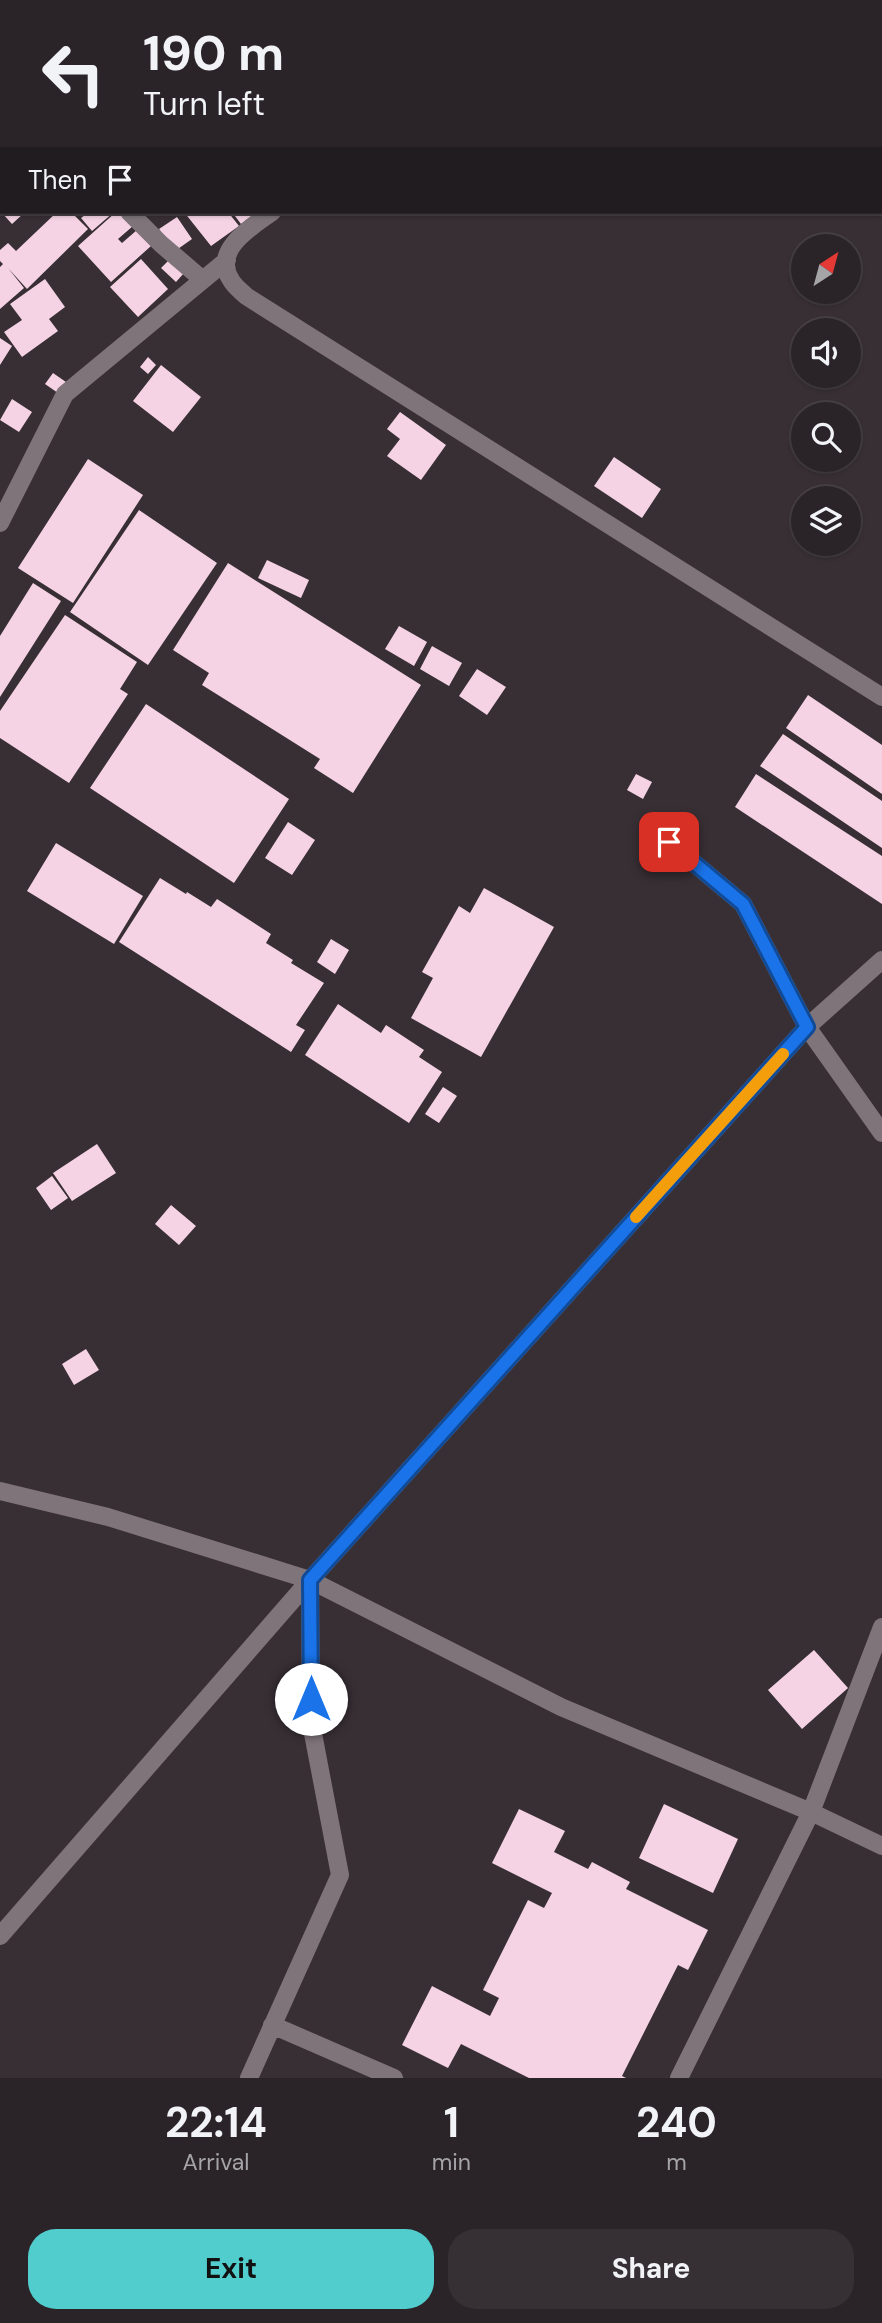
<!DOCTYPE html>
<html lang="en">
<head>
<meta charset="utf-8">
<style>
  :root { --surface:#2a2327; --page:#362f33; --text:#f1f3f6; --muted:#a5a4a7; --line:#464044; --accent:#52cdcd }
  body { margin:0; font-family:"DM Sans",sans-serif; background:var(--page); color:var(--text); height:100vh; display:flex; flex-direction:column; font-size:26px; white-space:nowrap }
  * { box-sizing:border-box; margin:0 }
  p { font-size:23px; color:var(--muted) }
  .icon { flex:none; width:38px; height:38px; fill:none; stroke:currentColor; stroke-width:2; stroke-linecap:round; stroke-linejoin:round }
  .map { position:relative; height:2078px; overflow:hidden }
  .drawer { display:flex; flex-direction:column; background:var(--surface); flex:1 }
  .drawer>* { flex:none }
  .top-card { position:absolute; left:0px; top:0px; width:882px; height:214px; box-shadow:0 2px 5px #0004,0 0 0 2px var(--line); background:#2a2327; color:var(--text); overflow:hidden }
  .needle { width:46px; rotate:36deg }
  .fabs { position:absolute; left:791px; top:234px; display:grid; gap:14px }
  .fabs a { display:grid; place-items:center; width:70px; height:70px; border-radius:50%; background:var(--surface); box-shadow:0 2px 5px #0004,0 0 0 2px var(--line); font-size:35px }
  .pin { position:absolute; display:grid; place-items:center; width:60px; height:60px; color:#fff; margin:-30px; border-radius:14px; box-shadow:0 4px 10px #0006 }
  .me { position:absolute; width:77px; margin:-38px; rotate:0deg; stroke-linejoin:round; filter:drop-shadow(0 0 5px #0008) }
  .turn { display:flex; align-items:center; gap:24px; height:147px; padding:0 28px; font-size:32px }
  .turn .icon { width:91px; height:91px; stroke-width:2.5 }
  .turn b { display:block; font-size:49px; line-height:60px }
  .then { display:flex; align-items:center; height:66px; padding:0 28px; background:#0003; gap:14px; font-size:26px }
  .eta { display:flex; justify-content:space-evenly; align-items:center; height:119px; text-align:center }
  .eta b { font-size:42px; font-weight:700; line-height:49px }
  .button { display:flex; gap:14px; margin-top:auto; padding:14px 28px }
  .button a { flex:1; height:80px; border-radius:28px; background:var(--accent); color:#111; font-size:28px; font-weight:700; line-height:80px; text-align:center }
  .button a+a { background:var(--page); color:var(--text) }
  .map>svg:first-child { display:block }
  .building { fill:#f5d3e5 }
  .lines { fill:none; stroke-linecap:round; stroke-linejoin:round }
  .minor { stroke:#7e7479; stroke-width:18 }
  .route-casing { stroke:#114b97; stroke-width:18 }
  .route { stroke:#1a73e8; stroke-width:12 }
  .slow { stroke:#f59e0b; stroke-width:12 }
</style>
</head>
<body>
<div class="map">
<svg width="882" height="2078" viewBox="0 0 882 2078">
  <rect width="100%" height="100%" fill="#382f34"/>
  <path class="building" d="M3,212h18l2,2 -11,10 -10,-11z
    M57,212h14l17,17 -61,60 -19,-21 16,20 -24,21v-42l3,-3 -3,-3v-11l8,-7 8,8z
    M89,212h25l-22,19 -11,-13z
    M116,212h4l13,14 -15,13 4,4 15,-13 14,16 -40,36 -33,-36z
    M184,212h44l11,14 -28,20z
    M232,212h25l-16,12z
    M177,217l15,22 -17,12 -16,-22z
    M141,259l27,30 -30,28 -28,-30z
    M170,259l14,14 -8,9 -15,-14z
    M45,279l20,28 -16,12 9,12 -36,26 -18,-25 18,-12 -12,-16z
    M0,338l12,8 -12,19z
    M148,357l8,8 -8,9 -8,-7z
    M161,365l40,32 -28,35 -40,-31z
    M53,373l13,9 -8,11 -13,-9z
    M12,399l20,13 -13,20 -19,-12z
    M400,412l46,33 -25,35 -34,-24 13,-17 -13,-10z
    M614,457l47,32 -19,29 -48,-32z
    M88,459l55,36 -70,108 -55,-35z
    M139,510l78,53 -69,102 -78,-53z
    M267,560l42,20 -8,18 -43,-20z
    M228,563l193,122 -68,108 -39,-25 6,-9 -118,-74 7,-12 -36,-23z
    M33,583l28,18 -61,96v-61z
    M65,615l72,47 -17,27 8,5 -59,89 -69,-45v-27z
    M399,626l28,16 -13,24 -29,-17z
    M432,646l30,17 -13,23 -29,-17z
    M477,669l29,18 -19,28 -28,-19z
    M808,695l74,50v49l-96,-66z
    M146,704l143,95 -55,84 -144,-95z
    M783,734l99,67v47l-122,-82z
    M636,774l16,8 -9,17 -16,-9z
    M756,774l126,82v48l-147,-97z
    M288,822l27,18 -23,35 -27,-17z
    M56,843l87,53 -29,48 -87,-53z
    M160,878l26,16 1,-2 24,15 6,-8 54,35 -5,9 27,17 -2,3 33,20 -28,42 9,5 -14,22 -172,-110z
    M484,888l70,39 -73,130 -70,-39 22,-40 -11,-6 37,-66 11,7z
    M331,939l18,11 -14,24 -18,-12z
    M338,1004l43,29 5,-8 38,25 -5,7 23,15 -33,51 -104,-68z
    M443,1087l14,9 -18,27 -14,-9z
    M97,1144l19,29 -44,28 -19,-28z
    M52,1176l16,22 -17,12 -15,-22z
    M171,1205l25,21 -17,19 -24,-21z
    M86,1349l13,21 -25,15 -12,-21z
    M814,1650l34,38 -46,41 -34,-39z
    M664,1804l74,35 -25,54 -74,-35z
    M519,1809l46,22 -11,21 34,17 4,-7 38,20 -4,7 82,41 -20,40 -10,-5 -56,111 4,2h-97l-68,-34 -13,24 -46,-23 30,-59 58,30 9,-18 -16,-8 45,-90 16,8 8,-15 -60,-30z"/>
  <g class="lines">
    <path class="minor" d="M868,0l1,2
      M552,2l2,-2
      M880,16l2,2
      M0,141l2,2
      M129,212l32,32 42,36
      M272,212c-19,14 -61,38 -41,68 3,6 10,11 15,16l636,401
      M0,523l65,-129 162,-134
      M669,842l74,62 64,123 75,106
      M0,1491l108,26 202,63 1,143 29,152 -91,203
      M310,1580l251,127 250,105 71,-185
      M0,1936l310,-356 497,-553 75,-67
      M272,2025l122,53
      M679,2078l132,-266 71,34"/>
  </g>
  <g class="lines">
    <g class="route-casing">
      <path id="route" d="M311,1699l-1,-119 497,-553 -64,-123 -74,-62"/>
    </g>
    <use href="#route" class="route"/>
    <path class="slow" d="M636,1217l147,-163"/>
  </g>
</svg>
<div class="fabs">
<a><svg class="needle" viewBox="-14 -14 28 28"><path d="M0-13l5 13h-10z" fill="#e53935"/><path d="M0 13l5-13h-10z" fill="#a5a4a7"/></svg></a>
<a><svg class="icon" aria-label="sound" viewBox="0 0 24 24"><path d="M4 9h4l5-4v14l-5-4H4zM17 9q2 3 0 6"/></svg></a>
<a><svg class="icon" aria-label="search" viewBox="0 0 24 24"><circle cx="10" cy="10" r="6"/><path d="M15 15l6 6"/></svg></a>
<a><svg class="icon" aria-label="layers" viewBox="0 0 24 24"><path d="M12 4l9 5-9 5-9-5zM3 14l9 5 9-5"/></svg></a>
</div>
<div class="pin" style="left:669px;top:842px;background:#d93025"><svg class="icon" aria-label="arrive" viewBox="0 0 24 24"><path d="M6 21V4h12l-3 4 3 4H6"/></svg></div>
<svg class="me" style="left:311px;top:1699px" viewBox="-20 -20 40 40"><circle r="19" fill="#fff"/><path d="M0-13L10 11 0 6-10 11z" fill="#1a73e8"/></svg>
<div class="top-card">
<div class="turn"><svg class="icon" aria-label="left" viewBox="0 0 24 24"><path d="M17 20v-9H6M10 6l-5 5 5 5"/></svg><div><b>190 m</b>Turn left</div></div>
<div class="then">Then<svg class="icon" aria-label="arrive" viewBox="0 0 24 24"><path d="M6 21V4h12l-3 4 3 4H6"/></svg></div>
</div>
</div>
<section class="drawer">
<div class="eta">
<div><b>22:14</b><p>Arrival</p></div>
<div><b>1</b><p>min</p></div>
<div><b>240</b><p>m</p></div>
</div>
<div class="button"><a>Exit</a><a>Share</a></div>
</section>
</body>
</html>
